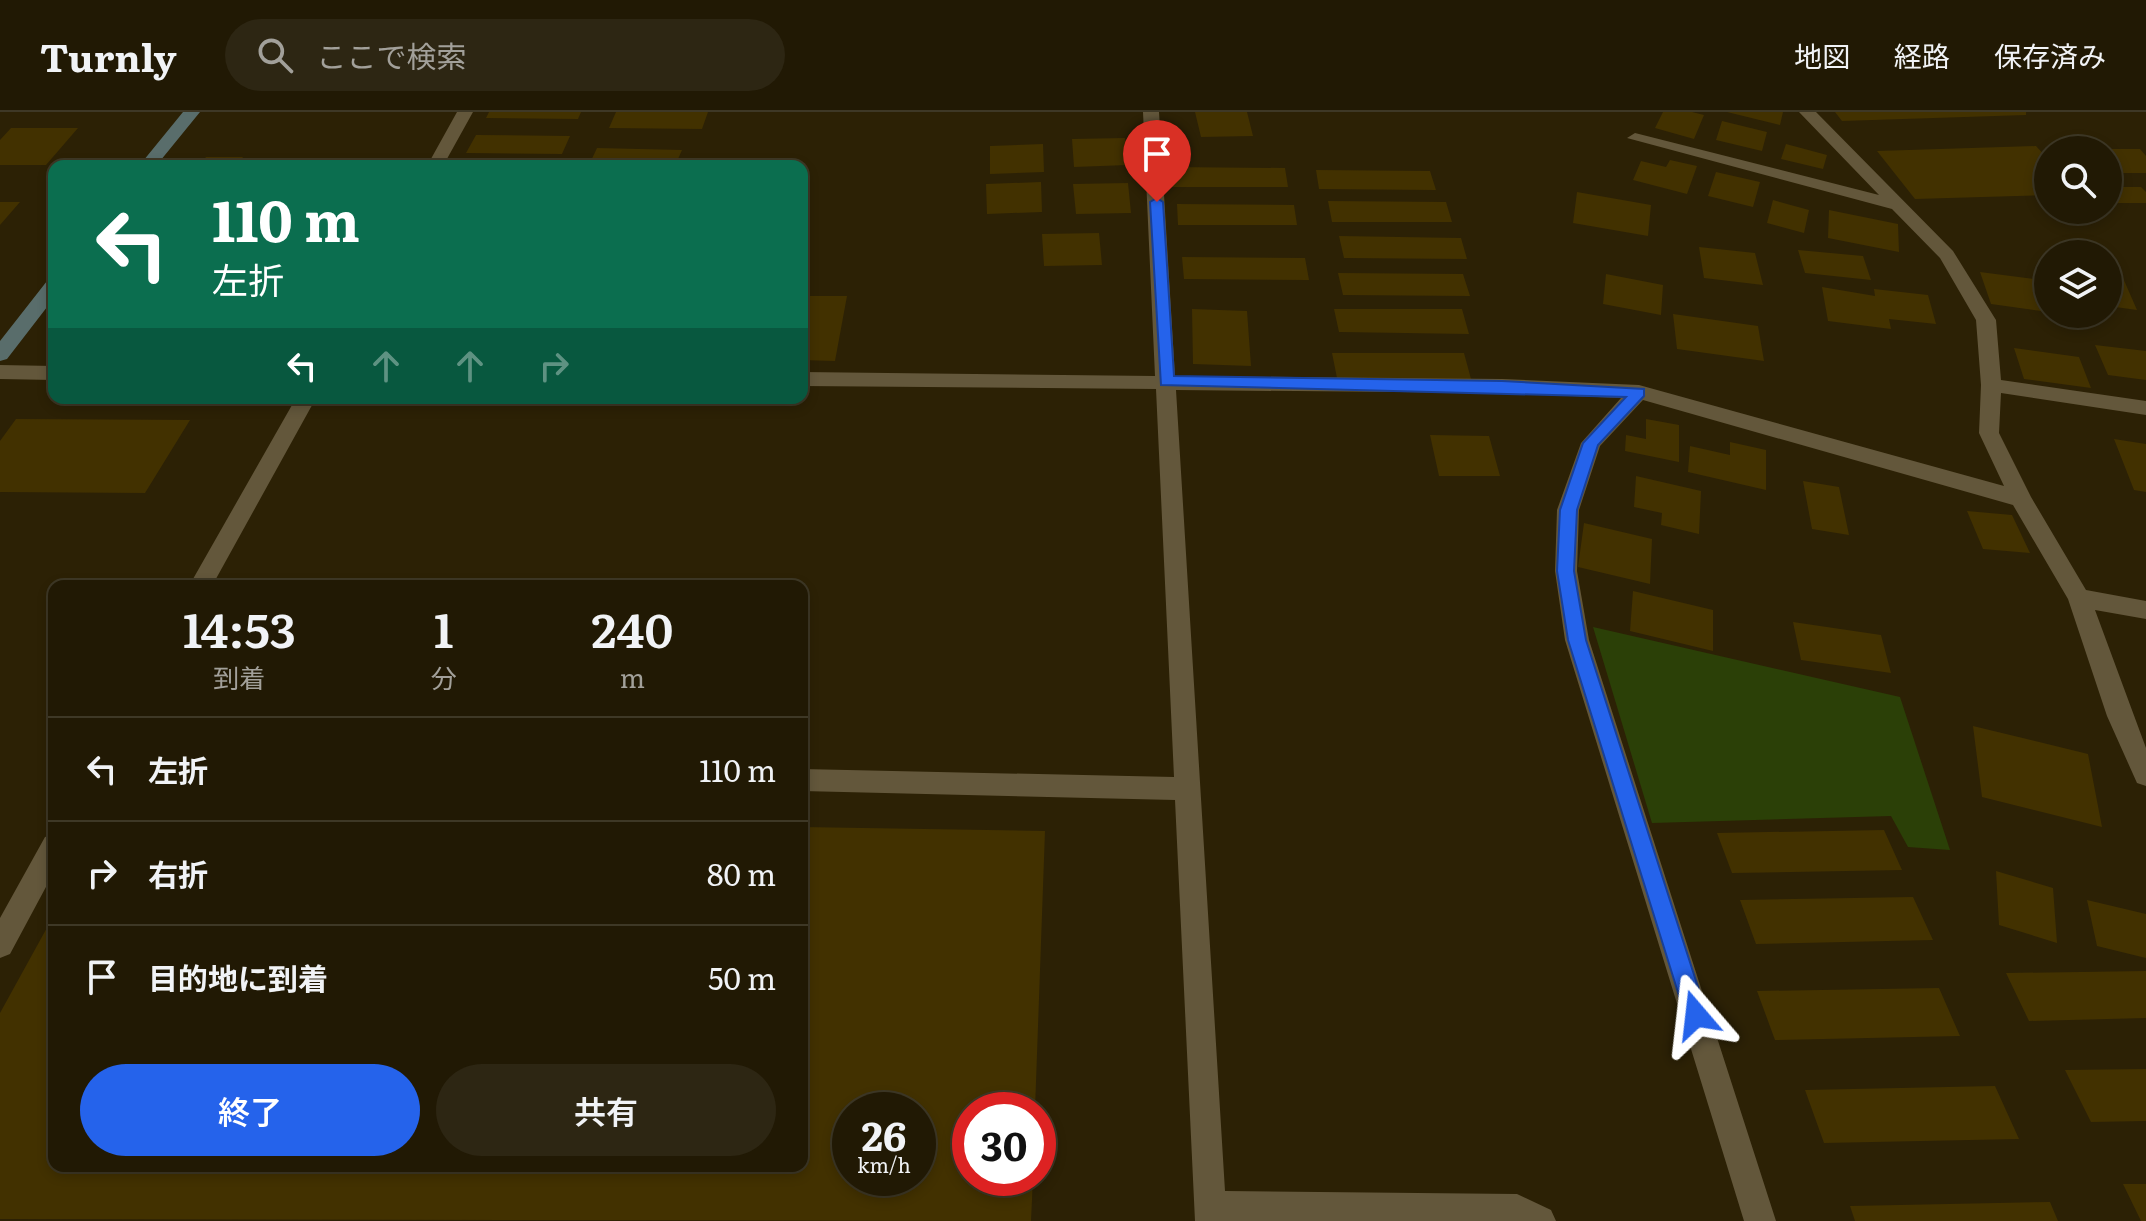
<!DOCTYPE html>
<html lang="ja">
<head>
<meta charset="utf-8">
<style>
  :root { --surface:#211904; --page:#2d2613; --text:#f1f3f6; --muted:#a2a09a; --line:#3e3826; --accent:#2563eb }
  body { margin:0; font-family:Literata,"Noto Sans JP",serif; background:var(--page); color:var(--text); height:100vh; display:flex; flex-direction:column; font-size:30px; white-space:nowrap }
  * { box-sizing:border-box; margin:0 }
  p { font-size:26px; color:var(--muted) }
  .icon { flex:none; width:44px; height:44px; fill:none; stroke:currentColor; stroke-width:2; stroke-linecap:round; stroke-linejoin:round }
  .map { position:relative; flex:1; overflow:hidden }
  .details { position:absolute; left:48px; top:468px; width:760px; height:592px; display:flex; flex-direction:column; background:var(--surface); border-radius:16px; box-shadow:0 4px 12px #0003,0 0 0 2px var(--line) }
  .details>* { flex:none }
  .top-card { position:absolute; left:48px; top:48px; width:760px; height:244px; border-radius:16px; box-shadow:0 4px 12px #0003,0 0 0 2px var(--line); background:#0b6e4f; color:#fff; overflow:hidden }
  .tools { position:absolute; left:2034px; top:24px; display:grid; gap:16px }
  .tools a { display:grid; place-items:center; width:88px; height:88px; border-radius:50%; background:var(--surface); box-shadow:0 4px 12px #0003,0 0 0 2px var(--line); font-size:40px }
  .speed { position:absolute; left:832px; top:980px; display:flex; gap:16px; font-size:40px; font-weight:700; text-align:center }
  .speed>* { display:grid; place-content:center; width:104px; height:104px; border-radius:50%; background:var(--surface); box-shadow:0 4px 12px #0003,0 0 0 2px var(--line); line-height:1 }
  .speed small { font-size:20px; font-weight:400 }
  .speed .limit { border:12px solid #d22; background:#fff; color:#111 }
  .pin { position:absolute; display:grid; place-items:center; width:68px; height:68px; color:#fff; margin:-82px -34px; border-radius:50% 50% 50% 0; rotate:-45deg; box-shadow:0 0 8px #0007 }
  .pin .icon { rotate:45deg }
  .me { position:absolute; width:88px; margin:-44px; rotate:343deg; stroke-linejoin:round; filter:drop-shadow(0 0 6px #0008) }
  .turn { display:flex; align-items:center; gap:28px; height:168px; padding:0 32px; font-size:36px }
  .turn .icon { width:104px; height:104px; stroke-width:2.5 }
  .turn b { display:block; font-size:56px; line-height:68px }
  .lanes { display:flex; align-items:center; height:76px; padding:0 32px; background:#0003; justify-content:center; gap:40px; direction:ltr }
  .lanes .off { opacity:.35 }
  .eta { display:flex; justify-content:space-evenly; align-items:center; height:136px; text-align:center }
  .eta b { font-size:48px; font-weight:600; line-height:56px }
  .button { display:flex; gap:16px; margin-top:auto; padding:16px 32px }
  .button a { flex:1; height:92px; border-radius:48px; background:var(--accent); color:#fff; font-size:32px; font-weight:600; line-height:92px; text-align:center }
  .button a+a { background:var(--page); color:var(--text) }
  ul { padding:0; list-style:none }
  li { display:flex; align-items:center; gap:24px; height:104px; padding:0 32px; border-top:2px solid var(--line) }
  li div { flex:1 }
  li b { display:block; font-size:30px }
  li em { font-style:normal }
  header { display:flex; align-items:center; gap:48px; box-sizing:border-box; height:112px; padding:0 40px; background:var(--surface); border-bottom:2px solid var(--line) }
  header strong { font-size:38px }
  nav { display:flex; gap:44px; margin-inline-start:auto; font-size:28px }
  .search { width:560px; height:72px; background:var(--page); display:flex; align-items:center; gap:20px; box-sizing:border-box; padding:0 28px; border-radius:44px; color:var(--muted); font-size:30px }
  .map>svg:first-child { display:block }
  .green { fill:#2b4007 }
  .building { fill:#423100; fill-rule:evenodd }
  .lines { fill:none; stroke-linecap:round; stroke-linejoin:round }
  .street { fill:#63573b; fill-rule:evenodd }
  .secondary { fill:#596d6b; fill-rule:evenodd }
  .route { fill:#2563eb; stroke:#184099; stroke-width:2 }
</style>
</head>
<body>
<header>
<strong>Turnly</strong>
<div class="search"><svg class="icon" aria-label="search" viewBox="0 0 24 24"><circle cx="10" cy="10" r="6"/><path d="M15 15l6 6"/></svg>ここで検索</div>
<nav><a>地図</a><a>経路</a><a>保存済み</a></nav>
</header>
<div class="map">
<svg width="2146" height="1109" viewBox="0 0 2146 1109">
  <rect width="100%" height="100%" fill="#2c2105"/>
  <path class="green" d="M1593,515l307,70 50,153 -42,-3 -17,-31 -239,7z"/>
  <path class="building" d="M489,0h92l-3,7 -92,-1z
    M616,0h92l-6,17 -93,-1z
    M1195,0h52l6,24 -52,1z
    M1663,0h29l12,3 -10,24 -39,-11z
    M1727,0h56l-3,13z
    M1835,0h191v3l-184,6z
    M1722,9l45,11 -5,19 -46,-11z
    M11,16h67l-32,37h-46v-25z
    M476,23l94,1 -8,18 -96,-1z
    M1125,26l3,27 -54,2 -2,-28z
    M1043,32l1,28 -54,2v-28z
    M1786,32l41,11 -4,14 -42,-10z
    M2036,34l12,13v36l-133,4 -38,-48z
    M597,36l85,2 -7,16 -86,-1z
    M2108,37h32l6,7v17h-38z
    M206,45h37l-6,9h-38z
    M323,46h39l-4,8h-40z
    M379,46l39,1 -4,7h-40z
    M269,47h38l-4,7h-38z
    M1670,48l27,6 -10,28 -54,-14 8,-19 25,6z
    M460,51h89v3h-91z
    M1171,55l114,1 3,19h-116z
    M1316,58l114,1 6,19 -117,-1z
    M1716,60l44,10 -7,25 -45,-11z
    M1041,70l1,30 -55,2 -1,-30z
    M1128,71l3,30 -55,1 -3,-30z
    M2108,75h33l5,5v11h-29z
    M1577,80l74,13 -3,31 -75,-13z
    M1773,88l36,10 -5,23 -37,-10z
    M1328,89l118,1 6,20h-120z
    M0,90h20l-20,23z
    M1177,92l117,1 3,20h-119z
    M1829,98l69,14 1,28 -71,-14z
    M1099,121l3,32 -58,1 -2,-32z
    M1339,124l122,2 6,21 -123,-1z
    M1699,135l56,6 8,32 -59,-7z
    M1798,138l65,6 8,24 -66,-7z
    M1182,145l123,1 4,22 -125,-1z
    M1980,160l61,8 7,32 -57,-8z
    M1338,161l125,1 7,22 -127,-1z
    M1606,162l57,11 -2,30 -58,-11z
    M2108,164l15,2 14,32 -29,-4z
    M1822,175l53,9 -1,-7 54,6 8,29 -47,-5 2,10 -63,-8z
    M802,184h45l-12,65 -33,-1z
    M1192,197l55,2 4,55 -58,-2z
    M1334,197h128l7,25 -130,-2z
    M1673,202l85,12 6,35 -87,-12z
    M2095,233l51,6v29l-38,-5z
    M2014,236l65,9 12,31 -67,-9z
    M1332,241h132l7,26 -134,-1z
    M16,307l174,1 -45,73 -145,-1v-51z
    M1646,307l33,6v37l-54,-11 1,-16 20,4z
    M1430,323l59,1 11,40h-61z
    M2114,327l32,5v48l-12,-2z
    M1730,330l36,8v40l-78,-18 2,-26 40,9z
    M1636,364l65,15 -2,43 -38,-9 1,-12 -28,-6z
    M1803,369l36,6 10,48 -37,-6z
    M1967,399l45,4 18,38 -47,-4z
    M1584,411l68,16 -2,45 -72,-17z
    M1633,479l80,19v41l-83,-20z
    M1793,510l88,13 10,38 -90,-13z
    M1973,614l115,28 14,73 -120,-30z
    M802,715l243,4 -10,279h-65v68h63l-2,43 -1031,-2v-206l54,-98v251h748zM850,998h68v68h-68z
    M1884,718l18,40 -170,3 -15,-40z
    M1996,759l57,17 4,55 -58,-18z
    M1913,785l20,43 -177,4 -16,-44z
    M2087,788l59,14v44l-49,-12z
    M2146,859v47l-117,3 -23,-48z
    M1939,876l21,48 -185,4 -18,-49z
    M2146,957v52l-55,1 -26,-52z
    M1995,974l24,53 -195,4 -19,-53z
    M2123,1072h23v37h-5z
    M2050,1090l8,19h-203l-5,-15z"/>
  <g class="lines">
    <path class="street" d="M457,0h16l-30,54h-16z
      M1143,0h16l16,264 327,3 137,6 365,101 -25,-53 2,-48 -5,-65 -36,-62 -48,-49 -265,-71 8,-5 244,62 -80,-83h17l137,139 43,69 5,60 145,21v14l-145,-22 -2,40 32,64 55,93 60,11v18l-51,-9 51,138v38l-9,-3 -30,-67 -39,-117 -55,-94 -370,-105 -43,46 -21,64 -2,61 12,69 187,581h-32l-179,-581 -10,-69 2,-61 24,-67 40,-45 -119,-5 -326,-3 49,801 292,3 34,16 5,11h-361l-20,-421 -373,-9v-22l372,8 -18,-388 -354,-3v-14l353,4z
      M0,253l54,1v14l-54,-1z
      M296,286h20l-104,188h-23z
      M54,722v38l-44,82 -10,4v-40l45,-81z"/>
    <path class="secondary" d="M183,0h17l-44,54h-17z
      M54,167v19l-47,61 -7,2v-20l47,-60z"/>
  </g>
  <path class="route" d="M1157,86l6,4 11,174 328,5 142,8v7l-46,49 -21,65 -3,61 12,69 121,375 -3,8 -8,3 -7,-3 -4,-8 -117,-375 -11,-69 3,-61 23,-67 43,-46 -465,-12 -11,-183z"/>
</svg>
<div class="tools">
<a><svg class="icon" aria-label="search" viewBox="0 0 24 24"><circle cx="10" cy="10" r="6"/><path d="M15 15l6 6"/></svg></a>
<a><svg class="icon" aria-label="layers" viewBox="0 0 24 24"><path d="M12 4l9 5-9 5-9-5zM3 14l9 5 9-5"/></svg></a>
</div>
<div class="speed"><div>26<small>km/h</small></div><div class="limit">30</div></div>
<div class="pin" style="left:1157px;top:90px;background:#d93025"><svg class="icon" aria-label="arrive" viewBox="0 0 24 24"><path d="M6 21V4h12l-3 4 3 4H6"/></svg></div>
<svg class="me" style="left:1696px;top:903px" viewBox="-20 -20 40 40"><path d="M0-17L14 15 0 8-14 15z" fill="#2563eb" stroke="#fff" stroke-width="4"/></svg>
<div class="top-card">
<div class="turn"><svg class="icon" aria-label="left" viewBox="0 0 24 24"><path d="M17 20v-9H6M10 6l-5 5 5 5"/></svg><div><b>110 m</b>左折</div></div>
<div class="lanes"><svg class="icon" aria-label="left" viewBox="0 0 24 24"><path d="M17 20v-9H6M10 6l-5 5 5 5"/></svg><svg class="icon off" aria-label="ahead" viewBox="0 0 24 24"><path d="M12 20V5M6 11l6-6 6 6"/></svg><svg class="icon off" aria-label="ahead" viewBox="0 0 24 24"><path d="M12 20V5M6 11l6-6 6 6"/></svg><svg class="icon off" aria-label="right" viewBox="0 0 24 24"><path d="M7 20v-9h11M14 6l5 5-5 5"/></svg></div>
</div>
<section class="details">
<div class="eta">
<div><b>14:53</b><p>到着</p></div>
<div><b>1</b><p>分</p></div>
<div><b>240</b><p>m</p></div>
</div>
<ul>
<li><svg class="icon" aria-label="left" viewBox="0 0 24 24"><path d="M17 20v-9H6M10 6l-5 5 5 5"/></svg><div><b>左折</b></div><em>110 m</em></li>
<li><svg class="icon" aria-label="right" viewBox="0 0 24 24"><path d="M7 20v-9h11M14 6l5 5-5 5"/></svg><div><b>右折</b></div><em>80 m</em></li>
<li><svg class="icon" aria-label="arrive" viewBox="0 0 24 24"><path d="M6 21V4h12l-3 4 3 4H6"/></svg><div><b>目的地に到着</b></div><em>50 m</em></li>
</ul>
<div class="button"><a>終了</a><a>共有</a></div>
</section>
</div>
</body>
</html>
